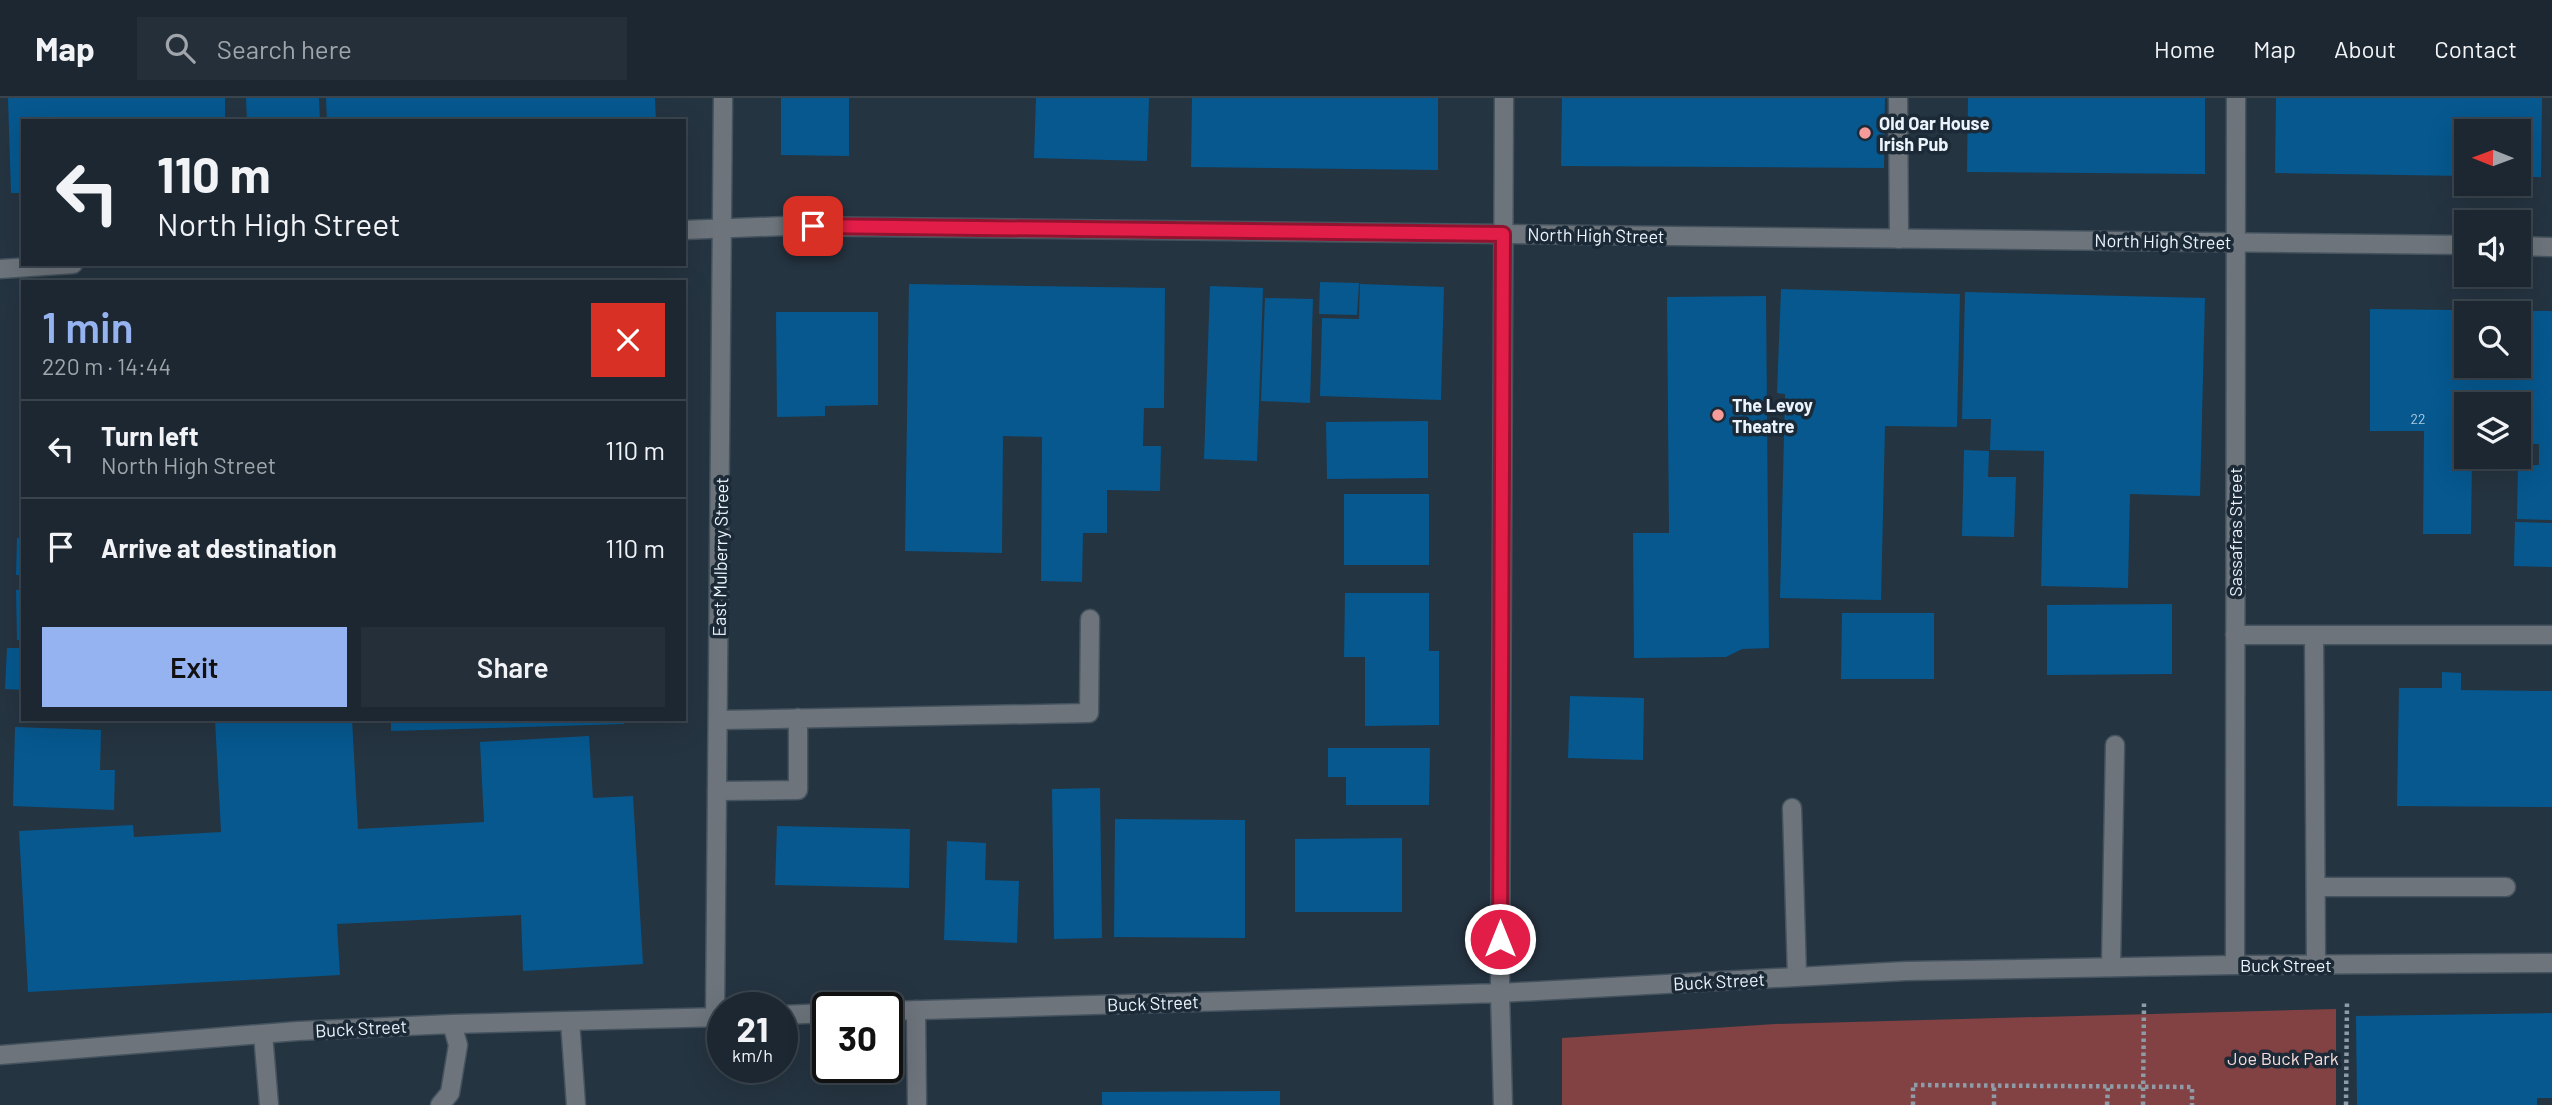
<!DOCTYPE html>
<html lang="en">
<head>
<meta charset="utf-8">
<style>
  :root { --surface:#1c2731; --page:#252f39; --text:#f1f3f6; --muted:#a0a5ab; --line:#3a444d; --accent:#95b2f1 }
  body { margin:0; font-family:Barlow,sans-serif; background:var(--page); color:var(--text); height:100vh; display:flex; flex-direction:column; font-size:26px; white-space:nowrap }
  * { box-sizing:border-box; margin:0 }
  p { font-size:23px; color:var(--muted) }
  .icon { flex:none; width:38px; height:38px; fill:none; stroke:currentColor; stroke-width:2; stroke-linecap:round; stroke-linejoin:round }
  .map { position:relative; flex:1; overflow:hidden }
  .drawer { position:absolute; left:21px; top:182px; width:665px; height:441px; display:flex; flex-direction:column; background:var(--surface); border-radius:0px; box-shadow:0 7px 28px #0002,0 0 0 2px var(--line) }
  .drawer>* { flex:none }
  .guide { position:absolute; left:21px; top:21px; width:665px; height:147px; border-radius:0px; box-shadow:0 7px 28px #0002,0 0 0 2px var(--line); background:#1c2731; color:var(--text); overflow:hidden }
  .needle { width:46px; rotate:271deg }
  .buttons { position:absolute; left:2454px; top:21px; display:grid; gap:14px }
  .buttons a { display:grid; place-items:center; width:77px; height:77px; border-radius:0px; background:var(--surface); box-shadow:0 7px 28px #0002,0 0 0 2px var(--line); font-size:35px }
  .speed { position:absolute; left:707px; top:894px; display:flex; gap:14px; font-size:35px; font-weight:700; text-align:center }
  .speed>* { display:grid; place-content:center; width:91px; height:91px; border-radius:50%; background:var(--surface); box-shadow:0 7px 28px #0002,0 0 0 2px var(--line); line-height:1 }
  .speed small { font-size:18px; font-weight:400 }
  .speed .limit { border:4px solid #111; border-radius:10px; background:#fff; color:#111 }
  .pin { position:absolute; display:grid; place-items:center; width:60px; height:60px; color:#fff; margin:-30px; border-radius:14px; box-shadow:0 4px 10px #0006 }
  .me { position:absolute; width:77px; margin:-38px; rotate:0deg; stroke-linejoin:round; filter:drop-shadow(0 0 5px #0008) }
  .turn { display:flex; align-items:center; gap:24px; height:147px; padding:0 21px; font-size:32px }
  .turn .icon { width:91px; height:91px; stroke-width:2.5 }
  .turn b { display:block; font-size:49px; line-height:60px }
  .round { display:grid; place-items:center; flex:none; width:74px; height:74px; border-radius:0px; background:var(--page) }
  .headline { display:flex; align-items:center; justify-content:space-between; height:119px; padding:0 21px }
  h1 { font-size:42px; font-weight:600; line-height:52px; color:var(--accent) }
  .button { display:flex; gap:14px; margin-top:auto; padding:14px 21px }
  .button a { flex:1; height:80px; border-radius:0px; background:var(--accent); color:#111; font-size:28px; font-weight:600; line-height:80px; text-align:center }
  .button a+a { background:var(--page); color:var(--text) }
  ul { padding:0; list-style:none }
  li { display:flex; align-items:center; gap:21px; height:98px; padding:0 21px; border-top:2px solid var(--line) }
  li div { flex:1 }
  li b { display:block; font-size:26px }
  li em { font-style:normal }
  header { display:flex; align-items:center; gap:42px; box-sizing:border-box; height:98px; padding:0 35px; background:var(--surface); border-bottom:2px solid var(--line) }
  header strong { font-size:33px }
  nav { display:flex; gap:38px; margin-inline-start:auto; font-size:24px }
  .search { width:490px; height:63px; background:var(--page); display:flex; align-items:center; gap:18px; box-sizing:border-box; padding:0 24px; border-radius:0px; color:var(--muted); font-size:26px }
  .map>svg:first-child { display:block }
  .park { fill:#824142 }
  .building { fill:#06588f; fill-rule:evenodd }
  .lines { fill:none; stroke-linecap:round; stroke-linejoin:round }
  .service-casing { stroke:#45535f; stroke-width:21 }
  .minor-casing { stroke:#45535f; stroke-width:21 }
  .tertiary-casing { stroke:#45535f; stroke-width:21 }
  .path { stroke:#8f9ba6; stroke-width:4.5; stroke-dasharray:3.5 3.5; stroke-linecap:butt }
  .service { stroke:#6d747b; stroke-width:18 }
  .minor { stroke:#6d747b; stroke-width:18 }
  .tertiary { stroke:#6d747b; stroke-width:18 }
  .route-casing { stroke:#92132f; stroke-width:18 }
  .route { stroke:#e11d48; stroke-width:12 }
  .poi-dot { fill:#f59b99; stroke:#1b2a36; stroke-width:2.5 }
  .labels { text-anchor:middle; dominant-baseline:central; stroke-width:7; stroke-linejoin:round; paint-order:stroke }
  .number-label { font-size:14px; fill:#b2cde2 }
  .poi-label { font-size:18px; font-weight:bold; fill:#ebf4fd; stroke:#1b2a36; text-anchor:start }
  .street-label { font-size:18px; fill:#ebf4fd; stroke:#1b2a36 }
  .park-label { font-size:18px; fill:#f6dcdb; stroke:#1b2a36 }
</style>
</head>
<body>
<header>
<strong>Map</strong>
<div class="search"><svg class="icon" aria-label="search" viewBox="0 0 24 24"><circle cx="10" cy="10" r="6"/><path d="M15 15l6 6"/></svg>Search here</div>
<nav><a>Home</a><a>Map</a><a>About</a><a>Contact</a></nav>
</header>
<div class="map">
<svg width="2552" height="1007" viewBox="0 0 2552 1007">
  <rect width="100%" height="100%" fill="#253441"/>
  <path class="park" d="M2336,911v96h-774v-67l213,-14z"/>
  <path class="building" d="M8,0h217v23h-202v72h-12z
    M246,0h73l1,23h-73z
    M326,0h329l1,23h-329z
    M781,0h68v58l-68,-1z
    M1036,0h113l-2,63 -113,-3z
    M1192,0h246v72l-247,-3z
    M1562,0h323l-1,70 -323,-2z
    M1968,0h237v76l-238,-2z
    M2276,0h266l-1,79h-23v-46h-52v45l-191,-3z
    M1320,184l39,1 -2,32 -38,-1z
    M909,186l256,4 -1,120h-20l-1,38h18l-1,45 -53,-1v43h-24l-1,49 -41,-1 1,-144 -39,-1 -1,117 -97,-2z
    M1360,186l84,3 -3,113 -121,-4 2,-78 37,1z
    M1210,188l53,2 -6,173 -53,-2z
    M1781,191l179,5 -3,133 -72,-1 -4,174 -101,-2 5,-204 -8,-1z
    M1965,194l240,6 -5,198 -70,-2 -2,94 -87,-2 3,-135 -54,-1 1,-31h-29z
    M1766,198l3,352 -27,1 -16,8 -92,1 -1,-125h36l-2,-236z
    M1265,200l48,1 -3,104 -49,-2z
    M2370,211l182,2v209l-35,-1 1,-53 21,-1v-21h-21v-40h-52v53h6l-1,77h-48l1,-103h-54zM2466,215h52v53h-52z
    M776,214h102v93l-53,1v10l-48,1z
    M1428,323v57l-101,1 -1,-57z
    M1964,352l25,1 -1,26h28l-2,60 -52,-1z
    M1344,396h85v71h-85z
    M2515,424l37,1v44l-38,-1z
    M17,440h6v37h-7z
    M16,492h7v50h-6z
    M1345,495h84v58h10v74l-74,1v-69h-21z
    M2172,506v70l-125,1v-70z
    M1842,515h92v66h-93z
    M7,550h16v42l-18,-1z
    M2442,574l19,1v17l91,1v116l-155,-1 2,-118h43z
    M1570,598l74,2 -1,62 -75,-2z
    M352,621l6,110 126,-7 -4,-80 109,-6 4,62 40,-2 10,168 -120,7 -2,-56 -184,9 3,51 -312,17 -9,-161 114,-6 1,12 87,-5 -6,-112z
    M391,621h233v5l-233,7z
    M15,629l86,3 -1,40h15l-1,40 -101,-4z
    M1328,650h102l-1,57h-83v-28h-18z
    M1100,690l2,150 -48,1 -2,-150z
    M1115,721l130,1v118l-131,-1z
    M777,728l133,3 -1,59 -134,-3z
    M1402,740v74h-107v-73z
    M947,743l39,2 -1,37 34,1 -2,62 -73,-3z
    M2552,915v85h-15v7h-180l-1,-89z
    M1280,993v14h-178v-13z"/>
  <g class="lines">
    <g class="service-casing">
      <path id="service" d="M1898,0l1,141
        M2235,537h317
        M2314,537l2,330
        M718,622l371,-7 1,-94
        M717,693l81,-1v-72
        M1792,710l5,168
        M2316,789h190
        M2111,869l4,-222
        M916,912l1,95
        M570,923l6,84
        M263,936l6,71"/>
    </g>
    <g class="minor-casing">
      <path id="minor" d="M2235,867l1,-867
        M887,913l613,-18 406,-22 329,-6 317,-2
        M782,917l46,-2
        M715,919l8,-919
        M0,957l298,-24 154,-7 271,-7
        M440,1007l10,-12 8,-48 -6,-21
        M1503,1007l-3,-112 4,-895"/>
    </g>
    <g class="tertiary-casing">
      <path id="tertiary" d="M684,132l102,-4 1680,19
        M2518,148l34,1
        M0,171l73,-5"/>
    </g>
    <path class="path" d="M1913,1007v-20l279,2v18
      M1994,1007v-20
      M2107,1007l1,-19
      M2143,1007l1,-103
      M2346,1007l1,-104"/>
    <use href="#service" class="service"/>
    <use href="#minor" class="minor"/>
    <use href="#tertiary" class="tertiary"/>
  </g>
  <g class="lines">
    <g class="route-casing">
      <path id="route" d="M813,128l690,8 -3,705"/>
    </g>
    <use href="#route" class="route"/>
  </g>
  <g class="poi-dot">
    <circle cx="1865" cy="35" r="7"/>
    <circle cx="1718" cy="317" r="7"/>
  </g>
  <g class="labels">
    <g class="number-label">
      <text x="2418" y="320">22</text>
    </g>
    <g class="poi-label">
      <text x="1879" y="25">Old Oar House<tspan x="1879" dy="21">Irish Pub</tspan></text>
      <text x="1732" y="307">The Levoy<tspan x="1732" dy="21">Theatre</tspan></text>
    </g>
    <g class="street-label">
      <text transform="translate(1596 137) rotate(1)">North High Street</text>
      <text transform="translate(2163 143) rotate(1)">North High Street</text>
      <text transform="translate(2235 434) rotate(-90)">Sassafras Street</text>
      <text transform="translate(720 459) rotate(-89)">East Mulberry Street</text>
      <text x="2286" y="867">Buck Street</text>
      <text transform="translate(1719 883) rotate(-3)">Buck Street</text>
      <text transform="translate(1153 905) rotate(-2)">Buck Street</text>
      <text transform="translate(361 930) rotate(-3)">Buck Street</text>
    </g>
    <g class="park-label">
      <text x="2283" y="960">Joe Buck Park</text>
    </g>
  </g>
</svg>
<div class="buttons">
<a><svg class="needle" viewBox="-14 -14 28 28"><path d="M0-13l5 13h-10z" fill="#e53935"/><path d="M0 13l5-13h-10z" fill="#a0a5ab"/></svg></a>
<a><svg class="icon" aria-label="sound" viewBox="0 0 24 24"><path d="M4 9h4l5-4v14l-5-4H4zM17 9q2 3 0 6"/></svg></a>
<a><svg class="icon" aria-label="search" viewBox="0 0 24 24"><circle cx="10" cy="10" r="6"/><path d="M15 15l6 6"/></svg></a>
<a><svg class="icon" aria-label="layers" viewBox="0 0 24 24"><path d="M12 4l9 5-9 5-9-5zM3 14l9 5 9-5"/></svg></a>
</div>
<div class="speed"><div>21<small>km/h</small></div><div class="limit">30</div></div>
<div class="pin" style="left:813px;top:128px;background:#d93025"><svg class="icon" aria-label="arrive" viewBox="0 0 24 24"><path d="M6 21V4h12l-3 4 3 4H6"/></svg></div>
<svg class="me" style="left:1500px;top:841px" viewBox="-20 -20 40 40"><circle r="17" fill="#e11d48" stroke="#fff" stroke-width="3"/><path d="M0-11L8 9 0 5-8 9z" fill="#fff"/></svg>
<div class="guide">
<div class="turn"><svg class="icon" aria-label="left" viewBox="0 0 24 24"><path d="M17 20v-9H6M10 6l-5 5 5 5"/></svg><div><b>110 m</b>North High Street</div></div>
</div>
<section class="drawer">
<div class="headline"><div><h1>1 min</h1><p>220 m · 14:44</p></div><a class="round" style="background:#d93025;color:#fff"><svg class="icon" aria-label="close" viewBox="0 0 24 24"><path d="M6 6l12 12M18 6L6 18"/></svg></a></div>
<ul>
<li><svg class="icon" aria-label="left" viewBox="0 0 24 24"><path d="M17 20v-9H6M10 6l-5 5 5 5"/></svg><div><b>Turn left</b><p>North High Street</p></div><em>110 m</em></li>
<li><svg class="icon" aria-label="arrive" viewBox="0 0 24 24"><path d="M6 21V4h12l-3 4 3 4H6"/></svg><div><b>Arrive at destination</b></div><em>110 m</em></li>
</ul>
<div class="button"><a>Exit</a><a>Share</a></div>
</section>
</div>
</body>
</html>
